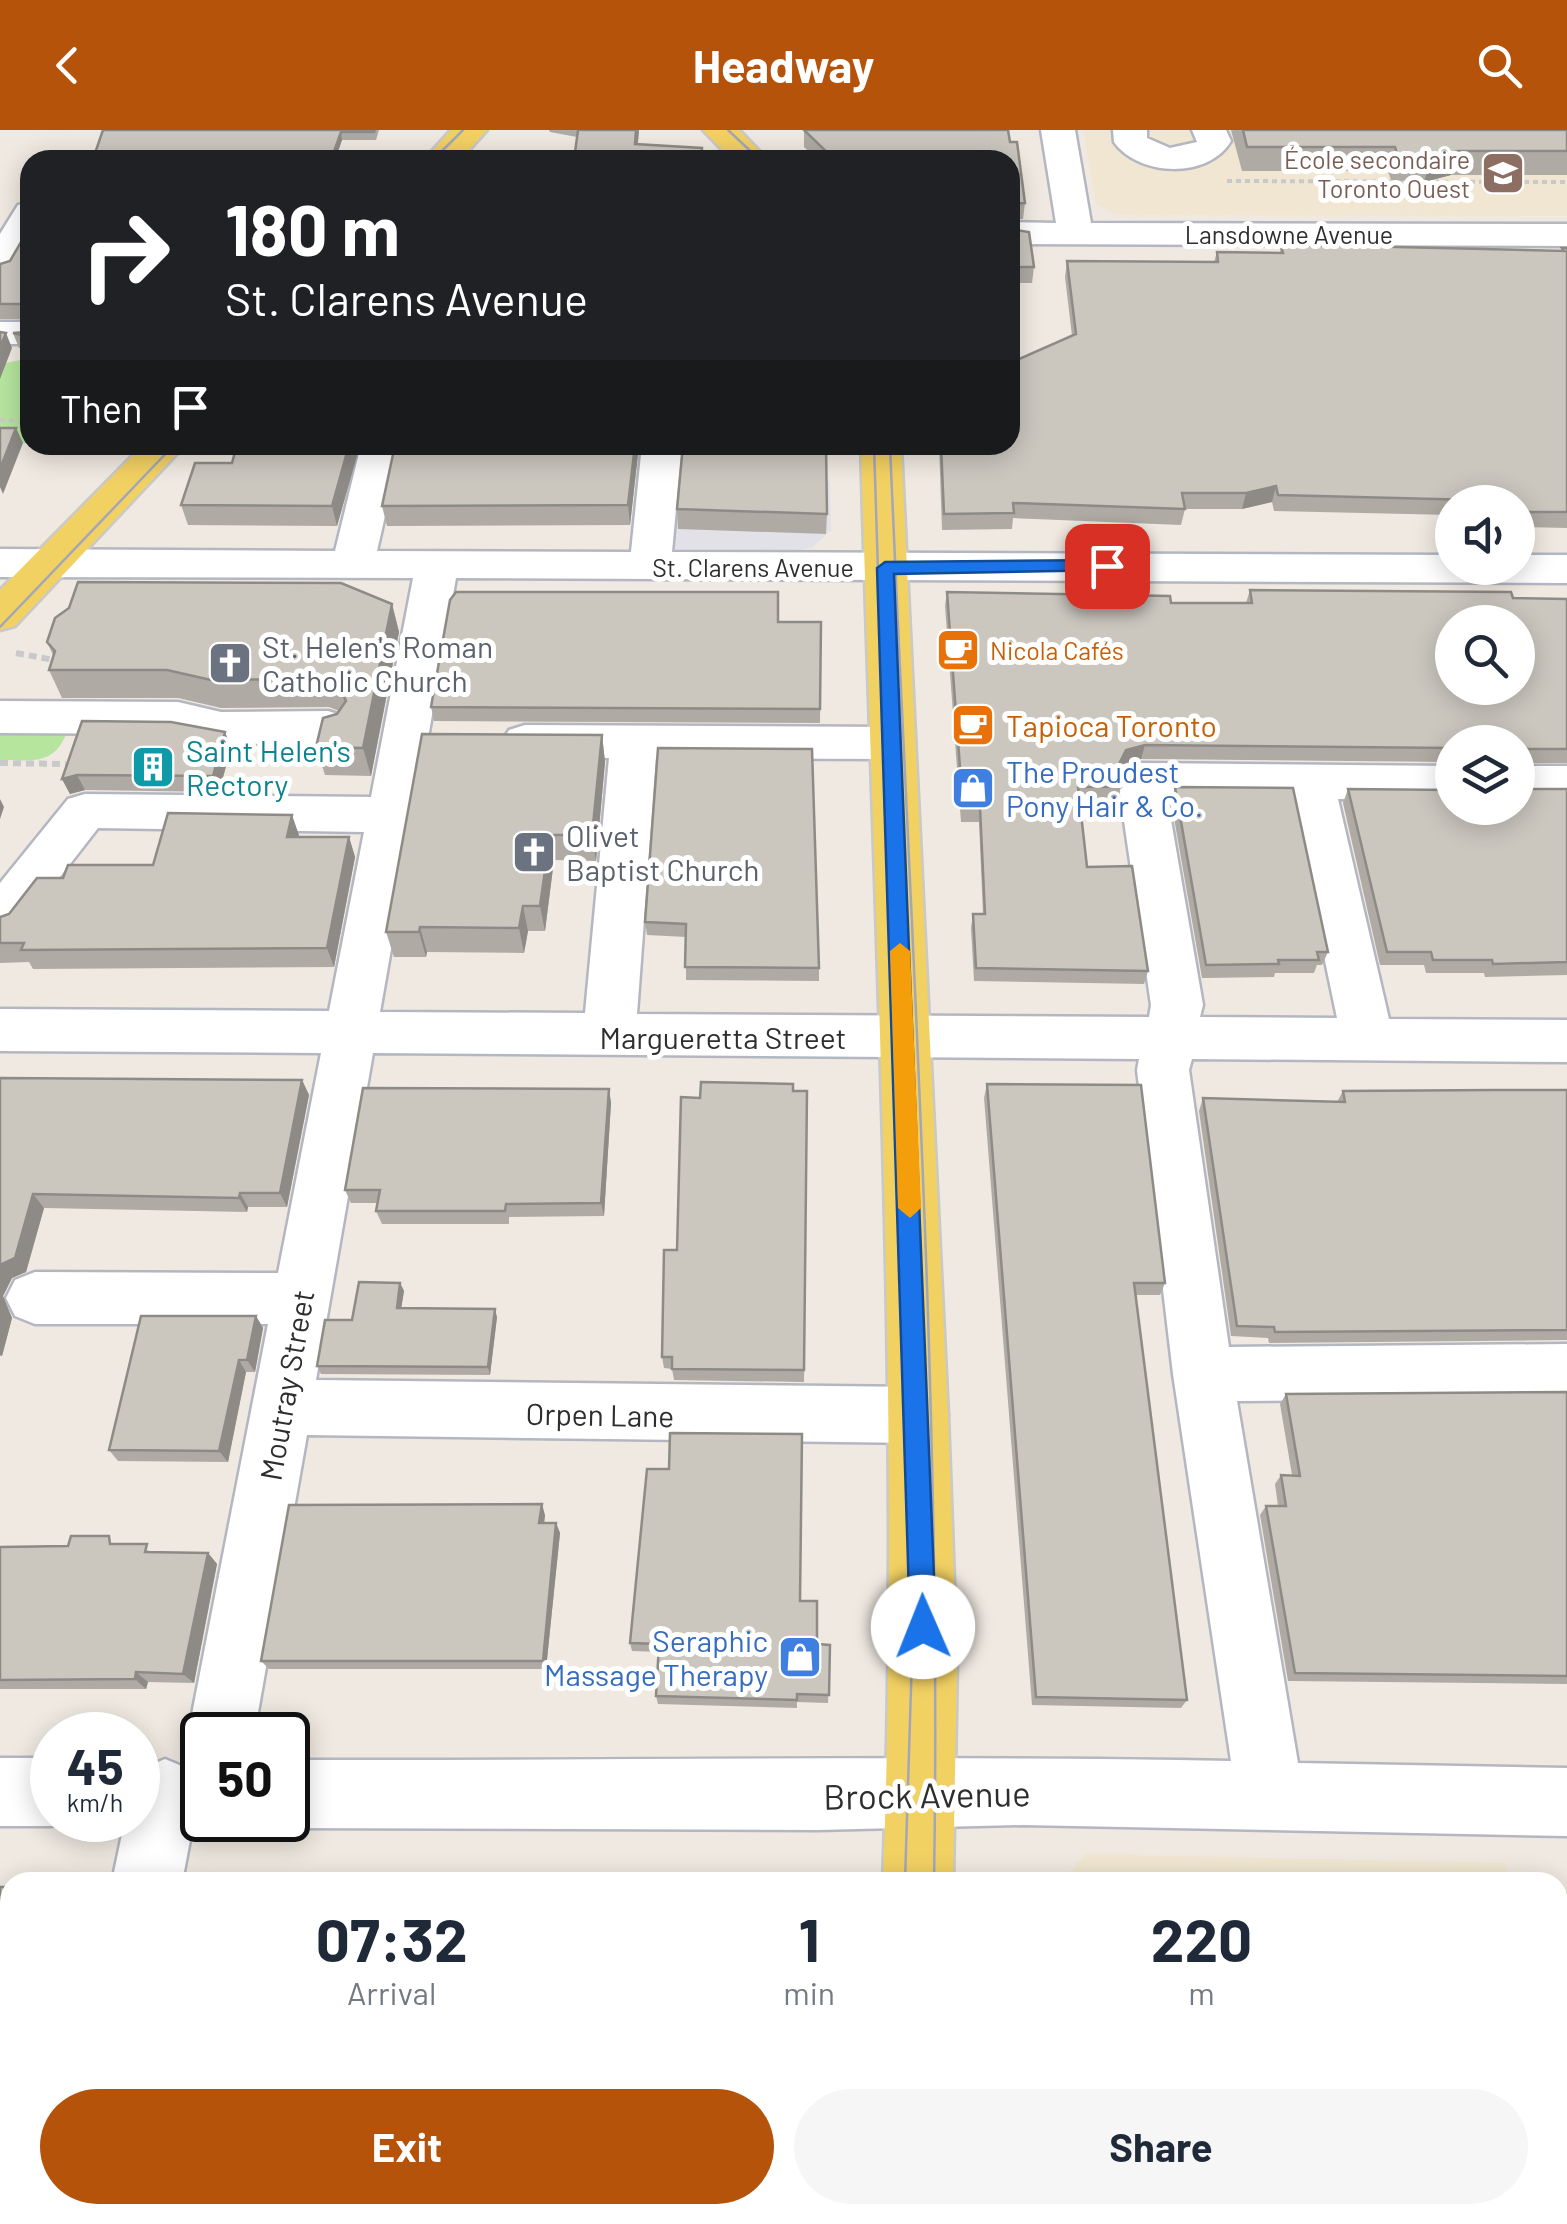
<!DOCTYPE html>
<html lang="en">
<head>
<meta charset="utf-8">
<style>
  :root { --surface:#fff; --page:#f6f6f7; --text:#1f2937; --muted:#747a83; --accent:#b45309 }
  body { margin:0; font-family:Barlow,sans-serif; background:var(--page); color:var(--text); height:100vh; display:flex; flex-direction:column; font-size:38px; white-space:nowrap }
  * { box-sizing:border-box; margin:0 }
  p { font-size:32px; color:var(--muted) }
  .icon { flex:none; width:55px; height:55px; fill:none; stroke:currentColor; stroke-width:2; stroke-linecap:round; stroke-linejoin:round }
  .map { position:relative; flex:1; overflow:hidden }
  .panel { position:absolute; left:0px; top:1742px; width:1568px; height:352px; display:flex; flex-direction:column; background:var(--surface); border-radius:30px 30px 0 0; box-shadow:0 5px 25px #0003 }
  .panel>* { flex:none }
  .top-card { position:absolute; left:20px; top:20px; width:1000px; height:305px; border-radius:30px; box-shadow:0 5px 25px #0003; background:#202124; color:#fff; overflow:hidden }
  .buttons { position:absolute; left:1435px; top:355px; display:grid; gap:20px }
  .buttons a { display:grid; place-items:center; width:100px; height:100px; border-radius:50%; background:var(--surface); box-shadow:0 5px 25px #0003; font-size:50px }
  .speed { position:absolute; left:30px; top:1582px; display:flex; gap:20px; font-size:50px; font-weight:700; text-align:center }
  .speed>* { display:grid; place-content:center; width:130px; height:130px; border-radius:50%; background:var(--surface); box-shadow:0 5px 25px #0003; line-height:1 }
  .speed small { font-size:25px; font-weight:400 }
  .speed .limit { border:5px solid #111; border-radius:15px; background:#fff; color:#111 }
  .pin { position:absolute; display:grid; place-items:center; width:85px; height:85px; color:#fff; margin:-42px; border-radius:20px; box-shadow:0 5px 15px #0006 }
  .me { position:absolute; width:110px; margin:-55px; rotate:359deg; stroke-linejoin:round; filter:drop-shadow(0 0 8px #0008) }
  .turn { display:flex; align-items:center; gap:35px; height:210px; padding:0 40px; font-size:45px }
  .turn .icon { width:130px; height:130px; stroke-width:2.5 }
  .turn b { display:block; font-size:70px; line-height:85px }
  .then { display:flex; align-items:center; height:95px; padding:0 40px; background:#0003; gap:20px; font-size:38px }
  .eta { display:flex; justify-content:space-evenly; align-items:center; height:170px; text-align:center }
  .eta b { font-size:60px; font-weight:700; line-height:70px }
  .action { display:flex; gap:20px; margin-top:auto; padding:20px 40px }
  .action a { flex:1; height:115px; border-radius:60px; background:var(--accent); color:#fff; font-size:40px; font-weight:700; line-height:115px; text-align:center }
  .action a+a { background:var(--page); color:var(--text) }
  header { display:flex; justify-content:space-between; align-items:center; height:130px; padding:0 40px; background:var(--accent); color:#fff; font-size:45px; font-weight:700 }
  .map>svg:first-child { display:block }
  .industrial { fill:#e3e1e8 }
  .education { fill:#f0e6d1 }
  .green { fill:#b6e59e }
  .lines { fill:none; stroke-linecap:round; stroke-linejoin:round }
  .minor-casing { stroke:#b4b7c1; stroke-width:5 }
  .major-casing { stroke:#c9c9c9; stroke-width:5 }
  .path-far1 { stroke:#c9c9c9; stroke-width:4; stroke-dasharray:5 4; stroke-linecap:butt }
  .path { stroke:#c9c9c9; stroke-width:6; stroke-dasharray:8 5; stroke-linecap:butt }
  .minor { fill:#fff; fill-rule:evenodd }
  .major { fill:#f2d163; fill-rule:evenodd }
  .tram { stroke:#a3a6b8; stroke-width:2.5 }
  .wall { fill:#afaba4 }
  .shaded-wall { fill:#8e8b86 }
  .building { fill:#cbc7bf; stroke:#8e8b86; stroke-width:2.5; fill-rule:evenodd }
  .route { fill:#1a73e8; stroke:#114b97; stroke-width:2.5 }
  .slow { fill:#f59e0b }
  .labels { text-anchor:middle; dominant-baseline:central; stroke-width:10; stroke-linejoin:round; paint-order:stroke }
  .far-education-label { font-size:25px; fill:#785e54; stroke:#fff; text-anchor:end }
  .far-street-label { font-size:25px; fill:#2e2e2e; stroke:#fff }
  .far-food-label { font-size:25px; fill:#c56008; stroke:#fff; text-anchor:start }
  .worship-label { font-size:30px; fill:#5b616d; stroke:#fff; text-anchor:start }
  .food-label { font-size:30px; fill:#c56008; stroke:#fff; text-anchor:start }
  .culture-label { font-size:30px; fill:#0d838f; stroke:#fff; text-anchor:start }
  .shop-label { font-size:30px; fill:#366cbe; stroke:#fff; text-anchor:start }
  .street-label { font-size:30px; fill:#2e2e2e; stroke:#fff }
  .near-street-label { font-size:35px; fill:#2e2e2e; stroke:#fff }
</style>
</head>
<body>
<header><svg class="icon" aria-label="back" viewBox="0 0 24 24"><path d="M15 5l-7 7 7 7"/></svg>Headway<svg class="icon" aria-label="search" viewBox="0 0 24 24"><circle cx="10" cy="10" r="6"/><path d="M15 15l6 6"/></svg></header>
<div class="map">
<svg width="1567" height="2094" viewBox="0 0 1567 2094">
  <rect width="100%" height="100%" fill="#efe9e1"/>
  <path class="industrial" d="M666,349l164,2 1,49 -18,17 -11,3h-140z"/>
  <path class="education" d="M1083,0h484v86l-451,-1 -20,-11z
    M1085,1724l420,9 4,19h-446z
    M1558,1975l9,43v76h-523v-9h514z"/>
  <path class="green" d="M30,228v85h-30v-73l6,-7z
    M0,594l67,8c-13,34 -35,28 -67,28z"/>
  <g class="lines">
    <g class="minor-casing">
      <path id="minor" d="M1041,0h34l16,93 476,1v22l-557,-2v-22l46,1z
        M1113,0h34v8l23,10 27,-6 -5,-12h34l5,11c-22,38 -92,36 -117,1z
        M30,72v42l-17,30 -13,3v-43l18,-29z
        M0,192h30v22h-30z
        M361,315h40l-24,106 254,1 11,-107h40l-10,107 780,3v13h66v-13h49v28l-1111,-5 -76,434 205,1 24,-255 -84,-1 -16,-5 -7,-11 7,-11 16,-5 367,2 16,5 7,11 -7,11 -16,5 -236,-1 -19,256 512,3 2,-12 -33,-225 6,-12 17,-5 311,3v34l-114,-1 51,220 178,1v42l-375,-3 -3,11 40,277 338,-3v54l-330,3 61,362 269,5v68l-544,-11 -205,5 -530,-2 -19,-8h19v-60c314,1 629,-5 943,1l-58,-387 -36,-304 2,-11 -766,-6 -57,327 602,7 21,8 9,20 -9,20 -21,8 -611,-8 -53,300h-52v26l-5,-2 -9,-24 80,-411h-233l-20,-8 -9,-18 9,-18 20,-8 243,1 43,-220 -321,-2v-42l329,2 35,-179 -266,-4 -80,103 -18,6v-54l68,-84 17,-5 286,3 42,-219 -413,-1v-28l335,2zM1167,667l124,1 46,220 -137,-1 3,-12z
        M0,571l178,1 43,10 107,-1 16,5 7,11 -7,11 -16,5 -107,1 -43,-10 -178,-1z
        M1518,636h49v34h-49z
        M0,1628h52v62h14l-14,6h-52z
        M165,1629l24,10 10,24 -17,89h-70l13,-62h13l3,-51z
        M0,1973h10v76h-10z
        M45,2085h76l-2,9h-76z"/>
    </g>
    <g class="major-casing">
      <path id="major" d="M451,0h36l-27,30h-36z
        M703,0h36l29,30h-36z
        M143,315h42l-170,181 -15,4v-40z
        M861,315h40l47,970 9,248 -4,219h-70c18,-478 -9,-959 -22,-1437z
        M883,2085h76v9h-76z"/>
    </g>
    <path class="path-far1" d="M1227,51l340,1
      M0,290l30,2"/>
    <path class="path" d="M16,523l38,7
      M0,633l66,1"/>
    <use href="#minor" class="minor"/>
    <use href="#major" class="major"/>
    <path class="tram" d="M728,0l32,30
      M433,30l30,-30
      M874,315l38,1211 -7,226
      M890,315c20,478 52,958 44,1437
      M0,497l174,-182
      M906,2085v9
      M938,2085v9"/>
  </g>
  <path class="wall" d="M103,0h276l-3,10h-34l-7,20h-242z
    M549,0h90l-1,14 64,4v12h-128l3,-23 -27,-5z
    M804,0l206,12 15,61 -2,16h-13v-59h-192l-14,-13z
    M1231,0h336v45h-116l-27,7 -33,-2 -3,-9h-146z
    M1010,99l24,38 -2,16h-22z
    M30,100v120l-11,-2 -6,-15 14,-1v-13h-27v-55l10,-3z
    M1281,117l279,4 2,-3h5v280l-49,-1v-25h-66v13l-178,-4 -2,-9 -30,7h-57l-4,16 -168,-7 -1,11 -70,1 -3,-85h71l62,-109 -7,-59 2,-16 147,1 3,-10 63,1z
    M237,315h123l-23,81 -149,-1 -7,-20 51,-42z
    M639,315l-9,80 -243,1 -5,-20z
    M677,379l150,5 -1,20 -148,-5z
    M1250,460l317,9v164h-44v26h44v186l-82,2 -1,-4h-58l-2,-8h-44l-37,-162 5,-14 170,19 -66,-66v25v-5l-311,-3 -18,5 -5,9 3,14 -4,14h-38l8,66 61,104 -4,13 -170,-3 -3,-53 2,-14h10l-4,-92h-18l-16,-216 2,-14 224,11h75z
    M392,474l7,28 -28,144 -46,-1 -9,-28 23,-36 -10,-4 -108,1 -43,-10h-116l-13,-28 4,-15 -6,-13z
    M778,492h43l-1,101 -386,-2 -3,-14z
    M225,602l6,16 -12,44 -134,-2 -15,4 -8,-15z
    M602,605l3,27 -9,99 -42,-1 -9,71h-17l-4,22 -97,-1 -1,5h-32l-8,-25z
    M658,618l161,220v13l-133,-1v-43l-39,-2 -2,-13z
    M1175,657l153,165 -6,13h-5l-3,8h-39l-1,4 -72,1 -31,-177z
    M299,705v2h50l6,20 -21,110 -301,2 -4,-7 -29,1v-46l9,-3 54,-36 90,-13z
    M0,948l302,2 7,15 -22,112h-39l-1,5 -203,-4 -18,64 -14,6 -9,18 9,22 -10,38h-2z
    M987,954l178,199 -5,12h-24l51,405 -6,8 -149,-3 -48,-607z
    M609,959l2,14 -7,113 -95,1v7h-127l-6,-13 2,-8h-27l-6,-13z
    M1567,960v250l-298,3 -1,-5 -37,-2 -32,-225 4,-13 134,4 6,-11z
    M793,961h14l-3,291 -130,-2 -2,-11 -8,-1 -2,-11 38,-259z
    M400,1153l4,8 -3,17 96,9 -7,58 -169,-1 -4,-8 35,-46z
    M256,1186l7,12 -8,44h-9l-18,90 -110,-1 -9,-11z
    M1567,1262v292l-279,-3 -28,-166 6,-9h12l-3,-22 6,-9h11l-12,-71 6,-10z
    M545,1385l-1,8h12l4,10 -14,136h-277l-8,-8z
    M117,1414l38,8 53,1 9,11 -23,119 -46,-1 -2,7h-146v-142z
    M800,1471l17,43 13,1 -2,58 -31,-1v6l-139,-4 -2,-8 3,-44 -27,-1 -2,-8z
    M1094,2085h451l2,9h-452z"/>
  <path class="shaded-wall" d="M636,0h3l-3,30 -1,-16z
    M341,2l1,8 -7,20h-4z
    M1458,21l-7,24 -27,7 7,-23z
    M6,203l6,15 -12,31v-32z
    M16,298l7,15 -20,51 -3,-7v-18z
    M349,315h11l-23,81 -5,-20z
    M635,315h4l-9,80 -2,-20z
    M1276,356l-4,16 -30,7 4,-16z
    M392,474l7,28 -28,144 -8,-28z
    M225,602l6,16 -12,44 -6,-16z
    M602,605l3,27 -9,99 -4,-26z
    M1145,615l-4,14 -18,5 -9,17 4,-15 8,-16z
    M77,645l8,15 -15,4 -8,-15z
    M0,669l4,8 -4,12z
    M292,685l7,20 -4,22 -8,-20z
    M550,705l4,25 -9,71 -5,-25z
    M349,707l6,20 -21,110 -7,-19z
    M523,776l5,25 -4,22 -5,-25z
    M420,797l7,25 -1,5 -7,-25z
    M302,950l7,15 -22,112 -7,-14z
    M609,959l2,14 -7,113 -3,-13z
    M240,1063l8,14 -1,5 -8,-14z
    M33,1064l11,14 -18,64 -14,6 -9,18 9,22 -10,38 -2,-2v-89z
    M400,1153l4,8 -4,25 -3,-8z
    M495,1179l2,8 -7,58 -2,-8z
    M256,1186l7,12 -8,44 -8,-12z
    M239,1230l7,12 -18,90 -9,-11z
    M542,1374l3,11 -2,18 -4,-10z
    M556,1393l4,10 -14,136 -3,-8z
    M208,1423l9,11 -23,119 -11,-9z
    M136,1542l12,10 -2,7 -11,-10z
    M6,1925l4,1v18l-8,-1z
    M240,2085h9l-1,9h-10z"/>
  <path class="building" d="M103,0h272l-1,2h-33l-10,28 -238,-1z
    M578,0h58l-1,14 67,4 -1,12h-127z
    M804,0h204l2,12h7l8,61 -15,1v-44h-175z
    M1243,0h324v21h-109l-27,8 -33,-3 -3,-9h-148z
    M1010,99l19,3 5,35h-24z
    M28,100h2v107l-17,-4 14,-1v-28h-27v-40l10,-3z
    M1309,115l255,6 -2,-3h5v264h-42l-10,-11 -237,-6 -2,-9 -30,7h-64l3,16 -172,-6 1,10 -70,1 -3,-69h69v-82l66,-29 -9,-73 151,1 -1,-10 66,1 -2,-6z
    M0,202l6,1 -6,14z
    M0,298h16l-16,41z
    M237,315h112l-17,61 -151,-1 14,-42h37z
    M395,315h240l-7,60 -246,1z
    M683,315h143l1,69 -150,-5z
    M78,452l263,1 51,21 -29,144 -47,-1 7,-29 14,-4 9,-13 -7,-15 -18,-7 -110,1 -44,-10h-118l6,-19 -8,-9 8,-24 14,-10z
    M1250,460l261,2 2,6 54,1v150h-44v40h44v173l-74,2 -1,-4h-59l-2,-8h-44l-39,-163 104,1v18h66v-66h-66v6l-307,-3 -19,5 -8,16 3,21h-43l9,80 45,-1 16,105 -172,-3 -3,-54h12l-5,-106h-17l-16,-216 223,4 1,7h81zM1452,492h66v66h-66z
    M456,462h322v30h43l-1,87 -389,-2 19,-107z
    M82,591l89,1 54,10 -12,44 -136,-1 -15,4z
    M422,604l180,1 -10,100h-42l-10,71h-17l-4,22 -99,-1 -1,5h-33z
    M658,618l154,1 7,219 -134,-1 1,-43 -41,-2z
    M1175,657l118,1 35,164h-11l2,8h-41l1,4 -73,1z
    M168,683l124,2 -5,22h62l-22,111 -306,2 3,-7h-24v-26l9,-3 28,-36h26l5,-13h85z
    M0,948l302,2 -22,113h-40l-1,5 -206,-4 -18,64 -15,7z
    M701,952l92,2v7h14l-3,279 -132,-1v-12h-10l2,-107h13l4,-153 19,1z
    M987,954l154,1 24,198h-31l53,417 -151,-3z
    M363,958l246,1 -8,114 -95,1 -1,7h-129l4,-21h-35z
    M1496,960h71v240l-292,2 -1,-5 -37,-1 -34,-228 142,4 -2,-11z
    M359,1152l41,1 -3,25 98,1 -7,58 -171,-1 8,-46h27z
    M141,1186h115l-9,44h-8l-20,91 -110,-1z
    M1567,1262v284l-272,-3 -29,-167h20l-5,-31 19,1 -14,-82z
    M670,1303l132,1 -2,167h17v43l13,1 -1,50 -32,-1v6l-141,-4 3,-52 -29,-1 17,-174h22z
    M542,1374l-3,19h17l-13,138h-282l28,-156z
    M71,1406h38l1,8h37l-2,8 63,1 -25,121 -47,-2 -1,7 -135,1v-133l68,-1z
    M0,1757h10v168h-4l-4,18h-2z
    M1558,1763l9,1v252h-9z
    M191,2085h49l-2,9h-63l2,-7h14z
    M554,2085h197l-1,9h-197z
    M1102,2085h443l2,9h-444z"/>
  <path class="route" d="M1107,430l6,2v8l-219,4 42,1053 -4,10 -9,3 -9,-3 -4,-10 -33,-1059 8,-6z"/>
  <path class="slow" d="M900,813l10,8 11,257 -11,10 -12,-10 -8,-257z"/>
  <defs>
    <g id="school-square" transform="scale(2.25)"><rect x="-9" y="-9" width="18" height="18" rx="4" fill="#8d6e63" stroke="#fff"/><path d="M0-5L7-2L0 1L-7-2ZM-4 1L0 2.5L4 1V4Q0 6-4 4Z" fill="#fff"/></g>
    <g id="cafe-square" transform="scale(2.25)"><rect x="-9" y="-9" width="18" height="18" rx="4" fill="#e8710a" stroke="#fff"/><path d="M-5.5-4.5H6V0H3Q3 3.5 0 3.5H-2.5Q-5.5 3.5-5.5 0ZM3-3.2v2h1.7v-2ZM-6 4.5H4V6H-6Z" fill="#fff"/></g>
    <g id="church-square" transform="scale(2.25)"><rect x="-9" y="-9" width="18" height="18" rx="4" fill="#6b7280" stroke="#fff"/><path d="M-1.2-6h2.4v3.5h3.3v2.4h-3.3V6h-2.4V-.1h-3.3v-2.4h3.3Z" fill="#fff"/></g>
    <g id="building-square" transform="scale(2.25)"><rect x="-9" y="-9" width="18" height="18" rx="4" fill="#0f9aa8" stroke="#fff"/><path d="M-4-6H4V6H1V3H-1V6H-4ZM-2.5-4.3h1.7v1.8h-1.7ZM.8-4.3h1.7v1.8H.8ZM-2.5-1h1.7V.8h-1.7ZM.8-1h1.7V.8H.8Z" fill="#fff"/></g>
    <g id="shop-square" transform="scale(2.25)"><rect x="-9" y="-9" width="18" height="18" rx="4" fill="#3f7fe0" stroke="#fff"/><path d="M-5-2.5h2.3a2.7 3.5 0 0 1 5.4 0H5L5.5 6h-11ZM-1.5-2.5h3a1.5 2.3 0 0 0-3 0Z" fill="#fff"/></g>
  </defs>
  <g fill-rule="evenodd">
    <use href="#school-square" x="1503" y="43"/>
    <use href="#cafe-square" x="958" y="520"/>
    <use href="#church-square" x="230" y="533"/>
    <use href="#cafe-square" x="973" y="595"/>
    <use href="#building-square" x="153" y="637"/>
    <use href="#shop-square" x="973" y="658"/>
    <use href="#church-square" x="534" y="722"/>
    <use href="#shop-square" x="800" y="1527"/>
  </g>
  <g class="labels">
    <g class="far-education-label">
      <text x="1470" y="29">École secondaire<tspan x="1470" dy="29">Toronto Ouest</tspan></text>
    </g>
    <g class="far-street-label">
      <text x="1289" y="104">Lansdowne Avenue</text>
      <text x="753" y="437">St. Clarens Avenue</text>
    </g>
    <g class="far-food-label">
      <text x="990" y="520">Nicola Cafés</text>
    </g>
    <g class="worship-label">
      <text x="262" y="516">St. Helen's Roman<tspan x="262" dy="34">Catholic Church</tspan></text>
      <text x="566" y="705">Olivet<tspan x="566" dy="34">Baptist Church</tspan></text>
    </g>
    <g class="food-label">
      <text x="1006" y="595">Tapioca Toronto</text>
    </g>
    <g class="culture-label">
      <text x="186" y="620">Saint Helen's<tspan x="186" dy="34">Rectory</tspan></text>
    </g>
    <g class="shop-label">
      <text x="1006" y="641">The Proudest<tspan x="1006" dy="34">Pony Hair &amp; Co.</tspan></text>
      <text x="768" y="1510" text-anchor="end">Seraphic<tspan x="768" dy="34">Massage Therapy</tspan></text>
    </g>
    <g class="street-label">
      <text x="723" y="907">Margueretta Street</text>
      <text transform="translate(286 1255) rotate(-80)">Moutray Street</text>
      <text transform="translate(600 1284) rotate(1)">Orpen Lane</text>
    </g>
    <g class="near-street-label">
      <text transform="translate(927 1664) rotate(-1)">Brock Avenue</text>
    </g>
  </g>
</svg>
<div class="buttons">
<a><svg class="icon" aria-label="sound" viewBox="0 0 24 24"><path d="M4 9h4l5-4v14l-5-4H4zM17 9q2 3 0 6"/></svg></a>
<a><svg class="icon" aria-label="search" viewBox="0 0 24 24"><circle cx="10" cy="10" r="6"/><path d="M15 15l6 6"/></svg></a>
<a><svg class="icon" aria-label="layers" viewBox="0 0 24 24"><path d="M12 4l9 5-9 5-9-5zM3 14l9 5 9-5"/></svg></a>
</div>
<div class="speed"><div>45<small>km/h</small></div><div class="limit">50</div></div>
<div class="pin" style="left:1107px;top:436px;background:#d93025"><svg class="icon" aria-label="arrive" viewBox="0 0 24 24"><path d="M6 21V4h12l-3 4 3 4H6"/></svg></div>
<svg class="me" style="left:923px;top:1497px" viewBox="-20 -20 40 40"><circle r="19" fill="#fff"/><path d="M0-13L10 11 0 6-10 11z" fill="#1a73e8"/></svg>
<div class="top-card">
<div class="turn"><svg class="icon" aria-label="right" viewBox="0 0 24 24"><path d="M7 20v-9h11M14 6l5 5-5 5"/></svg><div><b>180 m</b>St. Clarens Avenue</div></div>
<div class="then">Then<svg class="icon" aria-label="arrive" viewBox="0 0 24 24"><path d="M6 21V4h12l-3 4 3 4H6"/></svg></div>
</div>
<section class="panel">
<div class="eta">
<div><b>07:32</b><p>Arrival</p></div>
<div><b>1</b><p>min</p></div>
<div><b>220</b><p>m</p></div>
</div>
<div class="action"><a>Exit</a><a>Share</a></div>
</section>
</div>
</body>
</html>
